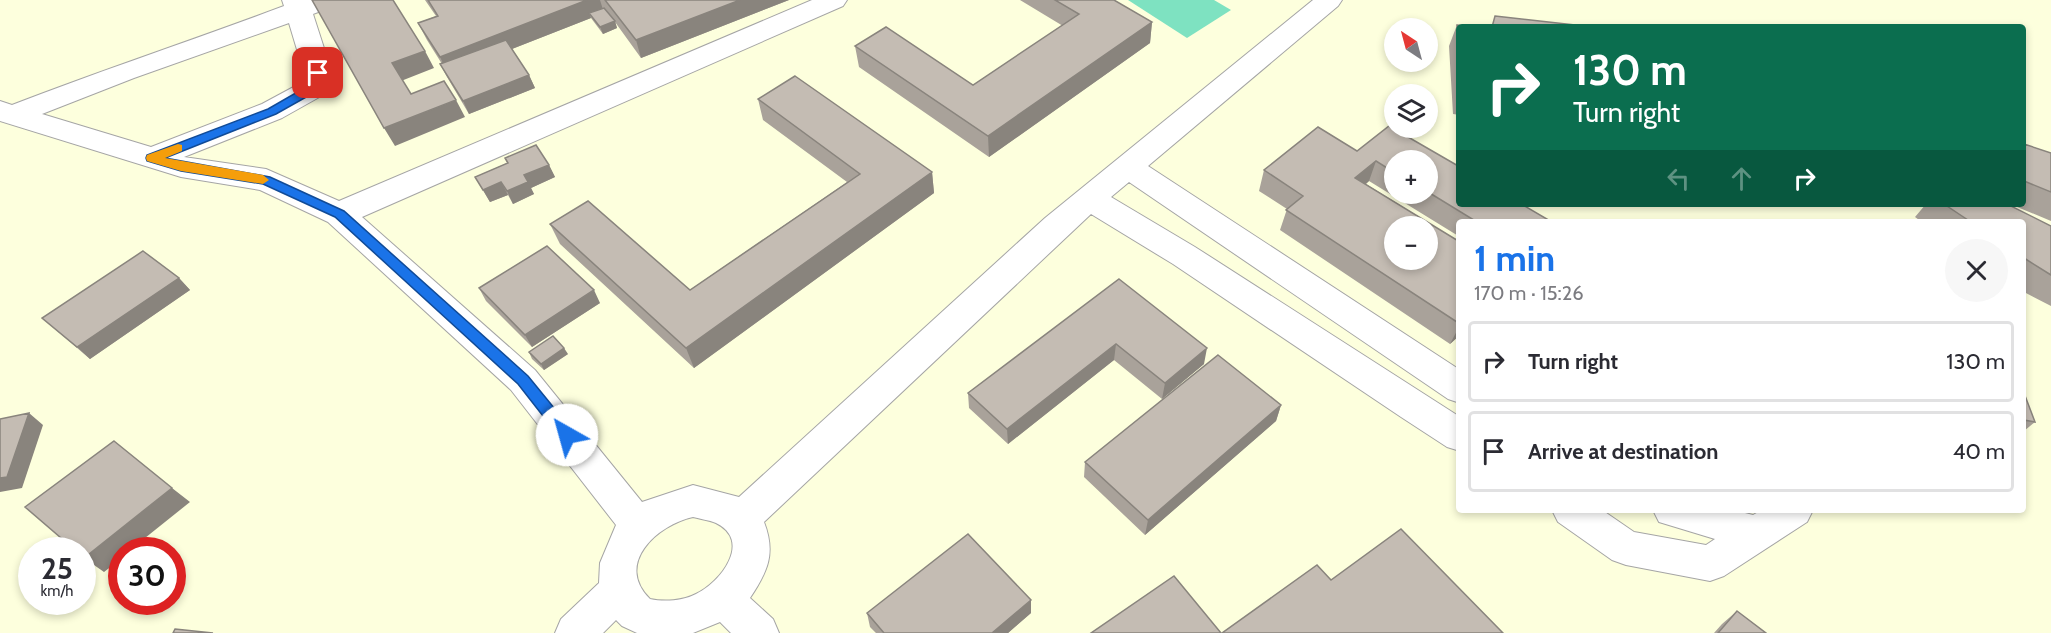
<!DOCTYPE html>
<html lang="en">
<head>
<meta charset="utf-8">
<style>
  :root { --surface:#fff; --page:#f7f7f7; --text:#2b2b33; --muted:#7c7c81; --line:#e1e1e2; --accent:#1a73e8 }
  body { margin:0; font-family:Cabin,sans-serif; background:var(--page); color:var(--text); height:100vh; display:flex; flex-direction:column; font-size:22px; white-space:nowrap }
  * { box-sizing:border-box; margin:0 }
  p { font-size:20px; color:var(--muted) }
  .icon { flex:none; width:33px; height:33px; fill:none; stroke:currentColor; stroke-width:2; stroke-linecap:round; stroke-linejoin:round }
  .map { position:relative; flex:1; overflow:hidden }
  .details { position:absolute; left:1456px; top:219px; width:570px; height:294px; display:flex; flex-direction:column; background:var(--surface); border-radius:6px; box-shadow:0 3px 9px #0003 }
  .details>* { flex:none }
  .top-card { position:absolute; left:1456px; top:24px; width:570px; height:183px; border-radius:6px; box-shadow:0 3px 9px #0003; background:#0b6e4f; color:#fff; overflow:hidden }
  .needle { width:39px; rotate:324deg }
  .controls { position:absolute; left:1384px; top:18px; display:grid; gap:12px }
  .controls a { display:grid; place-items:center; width:54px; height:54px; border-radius:50%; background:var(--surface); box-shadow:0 3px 9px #0003; font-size:30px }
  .speed { position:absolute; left:18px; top:537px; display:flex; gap:12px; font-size:30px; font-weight:700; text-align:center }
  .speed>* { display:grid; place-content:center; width:78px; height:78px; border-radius:50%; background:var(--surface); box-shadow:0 3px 9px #0003; line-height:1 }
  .speed small { font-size:15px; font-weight:400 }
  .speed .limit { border:9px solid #d22; background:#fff; color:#111 }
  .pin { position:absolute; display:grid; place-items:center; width:51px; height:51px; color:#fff; margin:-26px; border-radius:12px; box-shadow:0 3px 9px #0006 }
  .me { position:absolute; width:66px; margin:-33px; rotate:322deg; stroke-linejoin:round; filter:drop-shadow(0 0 4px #0008) }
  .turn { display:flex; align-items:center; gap:21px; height:126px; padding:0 18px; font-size:27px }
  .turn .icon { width:78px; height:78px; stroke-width:2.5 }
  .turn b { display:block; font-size:42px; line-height:51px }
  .lanes { display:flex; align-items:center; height:57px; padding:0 18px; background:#0003; justify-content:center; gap:30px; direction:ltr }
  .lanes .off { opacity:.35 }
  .round { display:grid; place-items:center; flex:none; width:63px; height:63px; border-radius:32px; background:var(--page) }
  .headline { display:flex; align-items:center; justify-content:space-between; height:102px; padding:0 18px }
  h1 { font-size:36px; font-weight:700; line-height:45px; color:var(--accent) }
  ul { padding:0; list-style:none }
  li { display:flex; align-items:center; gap:18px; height:81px; margin:0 12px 9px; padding:0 6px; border:3px solid var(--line); border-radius:6px }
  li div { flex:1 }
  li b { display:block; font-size:22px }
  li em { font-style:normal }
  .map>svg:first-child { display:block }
  .education { fill:#fdffdd; fill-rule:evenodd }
  .pitch { fill:#7ee2c1 }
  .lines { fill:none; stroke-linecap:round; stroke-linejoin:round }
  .minor-casing { stroke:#a5a5a5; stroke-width:2 }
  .minor { fill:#fff; fill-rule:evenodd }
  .wall { fill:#a9a29a; fill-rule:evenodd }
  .shaded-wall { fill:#89847d }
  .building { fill:#c4bcb3; stroke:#89847d; stroke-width:1.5; fill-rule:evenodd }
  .route { fill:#1a73e8; stroke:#114b97; stroke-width:1.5 }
  .slow { fill:#f59e0b }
</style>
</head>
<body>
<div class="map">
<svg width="2051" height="633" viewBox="0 0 2051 633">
  <rect width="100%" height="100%" fill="#efece4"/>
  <path class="education" d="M0,0h2051v633h-2051zM1460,27h564v177h-564zM1395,28h33v34h-33zM1395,94h33v34h-33zM1395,160h33v34h-33zM1460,222h564v288h-564zM1395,226h33v34h-33zM32,550h50v52h-50zM122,550h50v52h-50z"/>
  <path class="pitch" d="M1128,0h86l17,10 -44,28z"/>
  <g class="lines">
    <g class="minor-casing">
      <path id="minor" d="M282,0h56l-4,6 -21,8 19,59 -9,22 -41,23 -98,39 82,12 73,32 473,-201h35l-4,6 -481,211 173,153 107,132 51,-17 46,12 306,-279 268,-218h29l-4,6 -190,160 312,204v33l-12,-4 -319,-217 -18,15 84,50 265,170v34l-13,-4 -46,-30 -228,-153 -82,-50 -327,308c12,31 4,49 -14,76l23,21 6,14h-48l-11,-11 -27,11h-56l-15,-7 -6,-6 -13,13h-48l6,-14 38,-36 1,-20 16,-38 -105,-135 -183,-168 -68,-32 -79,-13 -181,-56v-20l12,4c90,-35 182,-65 272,-99zM289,23l15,50 -3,10 -39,21 -111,43 -109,-33 92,-36zM693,517c7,2 16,3 23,6 37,18 4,60 -20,71 -13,7 -32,8 -46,5 -36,-35 7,-74 43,-82z
        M1552,510h50l32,22 72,13 9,-6 -56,-17 -6,-12h80l20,5 9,-5h51l-6,12 -83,54 -14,5 -84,-16 -14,-5 -54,-38z"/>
    </g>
    <use href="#minor" class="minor"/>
  </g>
  <path class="wall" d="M425,0h364l-148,58 -26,-36 2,6 -14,6 -12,-16 -79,31 17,26 6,13 -66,26 -22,-37 -7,-13h2l-15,-24 -9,-17 18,-7z
    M1020,0h94l38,22 -2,21 -161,114 -130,-90 -4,-21 118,39 90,-59z
    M1457,25l3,2v88l-7,-1 -4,-68z
    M758,99l174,73 2,21 -240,175 -134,-124 -10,-20 140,66 157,-108 -84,-62z
    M1389,126l71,41v37h61l31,18h-92v15l-91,-56 -3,3 94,58v93l-10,9 -170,-114 7,-21 -28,-18 5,-21 54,-43 39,24zM1395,160h33v34h-33zM1395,226h33v34h-33z
    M2024,144l27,9v68l-41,-17h14z
    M505,158l44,7 6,12 -24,11 3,6 -21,10 -5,-9 -18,7 -15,-25 32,-14z
    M1926,204h81l44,22v80l-27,-14v-70h-102l-7,-5z
    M179,278l11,12 -100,69 -48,-41z
    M1119,279l85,85 -42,35 -48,-39 -106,84 -39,-36 -1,-15z
    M479,288l121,15 -68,44 -46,-46z
    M529,352l39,2 -24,16 -12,-11z
    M2024,393l11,29 -11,9z
    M1281,405l-5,16 -131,114 -61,-58 1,-15z
    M1737,611l29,22h-52l8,-9z
    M867,613h164l-23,20h-132l-6,-6z"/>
  <path class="shaded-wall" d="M587,0h13l4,13h-15l2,5 -143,56 -8,-17z
    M740,0h49l-148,58 -5,-18z
    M615,21l2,7 -14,6 -3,-7z
    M1152,22l-2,21 -161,114 -1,-21z
    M425,51l9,17 -33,13 -9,-18z
    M529,75l6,13 -66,26 -6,-13z
    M456,100l9,17 -70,29 -11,-18z
    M1376,161l-7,20 -20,17 6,-20z
    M549,165l6,12 -24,11 3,6 -21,10 -6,-13 17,-16z
    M932,172l2,21 -240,175 -8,-20z
    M501,182l7,13 -18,7 -7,-12z
    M179,278l11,12 -100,69 -13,-12z
    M594,290l6,13 -68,44 -7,-12z
    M1460,325v10l-10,9z
    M1116,344l-2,16 -106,84 -1,-15z
    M564,348l4,6 -24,16 -3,-6z
    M1207,348l-3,16 -42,35 3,-16z
    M1281,405l-5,16 -131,114 3,-15z
    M29,413l14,12 -21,63 -22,4v-14z
    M172,488l18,14 -60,48h-8v8l-18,14 -20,-14z
    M1031,600v13l-23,20h-16z"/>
  <path class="building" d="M312,0h81l32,51 -33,12 19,31 33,-13 12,19 -72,28z
    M428,0h159l-147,57 -22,-34 20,-7z
    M605,0h135l-104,40z
    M1055,0h59l38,22 -164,114 -133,-90 31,-19 87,58 106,-71z
    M604,8l11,13 -15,6 -11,-14z
    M1495,16l89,10 3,1h-95z
    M1457,25l22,2h-19v38z
    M506,40l23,35 -66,26 -23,-37z
    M795,76l137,96 -246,176 -136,-124 38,-23 102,89 170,-116 -102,-75z
    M1389,126l71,41v37h61l31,18h-75l-49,-30v-32h-33v13l-19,-12 -21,17 105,64v82l-174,-114 17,-14 -39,-26 54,-43 39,24zM1395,226h33v34h-33z
    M2024,144l27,9v39l-27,-11z
    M536,145l13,20 -25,10 4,7 -21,9 -6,-9 -18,8 -8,-13 33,-14 -3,-5z
    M1944,204h63l44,22v49l-27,-17v-36h-53z
    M547,246l47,44 -69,45 -46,-47z
    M143,251l36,27 -102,69 -35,-29z
    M1119,279l88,69 -42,35 -49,-39 -109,85 -39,-36z
    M553,336l11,12 -23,16 -12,-12z
    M1218,355l63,50 -133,115 -63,-58z
    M2024,393l11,29 -11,-2z
    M29,413l-22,64 -7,1v-59z
    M114,441l58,47 -88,70 -2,-1v-7h-7l-50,-43z
    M1401,529l102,104h-281l95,-68 14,15z
    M968,534l63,66 -39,33h-108l-17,-20z
    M1174,576l47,57h-130z
    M1737,611l29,22h-48z
    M175,629l38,4h-40z"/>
  <path class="route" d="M318,69l5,4 -6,18 -41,23 -111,44 105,19 74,34 184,165 44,54 2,5 -2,4 -5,2 -6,-2 -43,-55 -183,-167 -72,-33 -82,-13 -34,-10 -1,-3 1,-3 121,-46 40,-23 4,-13z"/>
  <path class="slow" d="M178,144l4,1v6l-17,7 98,17 6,5 -6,4 -82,-13 -34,-10 -1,-3 1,-3z"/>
</svg>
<div class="controls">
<a><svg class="needle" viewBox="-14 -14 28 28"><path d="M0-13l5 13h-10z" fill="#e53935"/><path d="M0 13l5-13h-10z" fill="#7c7c81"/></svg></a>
<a><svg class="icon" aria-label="layers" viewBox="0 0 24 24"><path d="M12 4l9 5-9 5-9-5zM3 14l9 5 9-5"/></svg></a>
<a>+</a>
<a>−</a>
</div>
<div class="speed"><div>25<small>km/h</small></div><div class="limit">30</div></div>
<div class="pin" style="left:318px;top:73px;background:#d93025"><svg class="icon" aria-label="arrive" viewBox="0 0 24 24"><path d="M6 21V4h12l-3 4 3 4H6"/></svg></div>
<svg class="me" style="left:567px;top:435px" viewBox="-20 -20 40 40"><circle r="19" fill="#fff"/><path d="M0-13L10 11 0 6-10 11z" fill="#1a73e8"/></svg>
<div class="top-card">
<div class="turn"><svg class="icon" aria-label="right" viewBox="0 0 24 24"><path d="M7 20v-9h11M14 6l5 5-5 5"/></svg><div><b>130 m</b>Turn right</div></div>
<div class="lanes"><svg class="icon off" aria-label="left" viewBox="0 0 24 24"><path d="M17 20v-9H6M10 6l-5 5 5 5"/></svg><svg class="icon off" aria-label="ahead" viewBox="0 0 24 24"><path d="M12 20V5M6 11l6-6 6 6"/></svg><svg class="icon" aria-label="right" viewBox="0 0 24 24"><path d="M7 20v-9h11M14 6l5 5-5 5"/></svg></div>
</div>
<section class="details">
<div class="headline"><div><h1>1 min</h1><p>170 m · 15:26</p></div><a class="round"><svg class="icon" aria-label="close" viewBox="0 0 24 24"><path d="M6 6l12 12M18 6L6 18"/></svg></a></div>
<ul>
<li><svg class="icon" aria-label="right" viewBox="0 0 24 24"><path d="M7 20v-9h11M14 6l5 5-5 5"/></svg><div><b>Turn right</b></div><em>130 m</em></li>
<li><svg class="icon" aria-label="arrive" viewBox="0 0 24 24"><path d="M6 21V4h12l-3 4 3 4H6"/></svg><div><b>Arrive at destination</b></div><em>40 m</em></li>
</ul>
</section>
</div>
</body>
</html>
